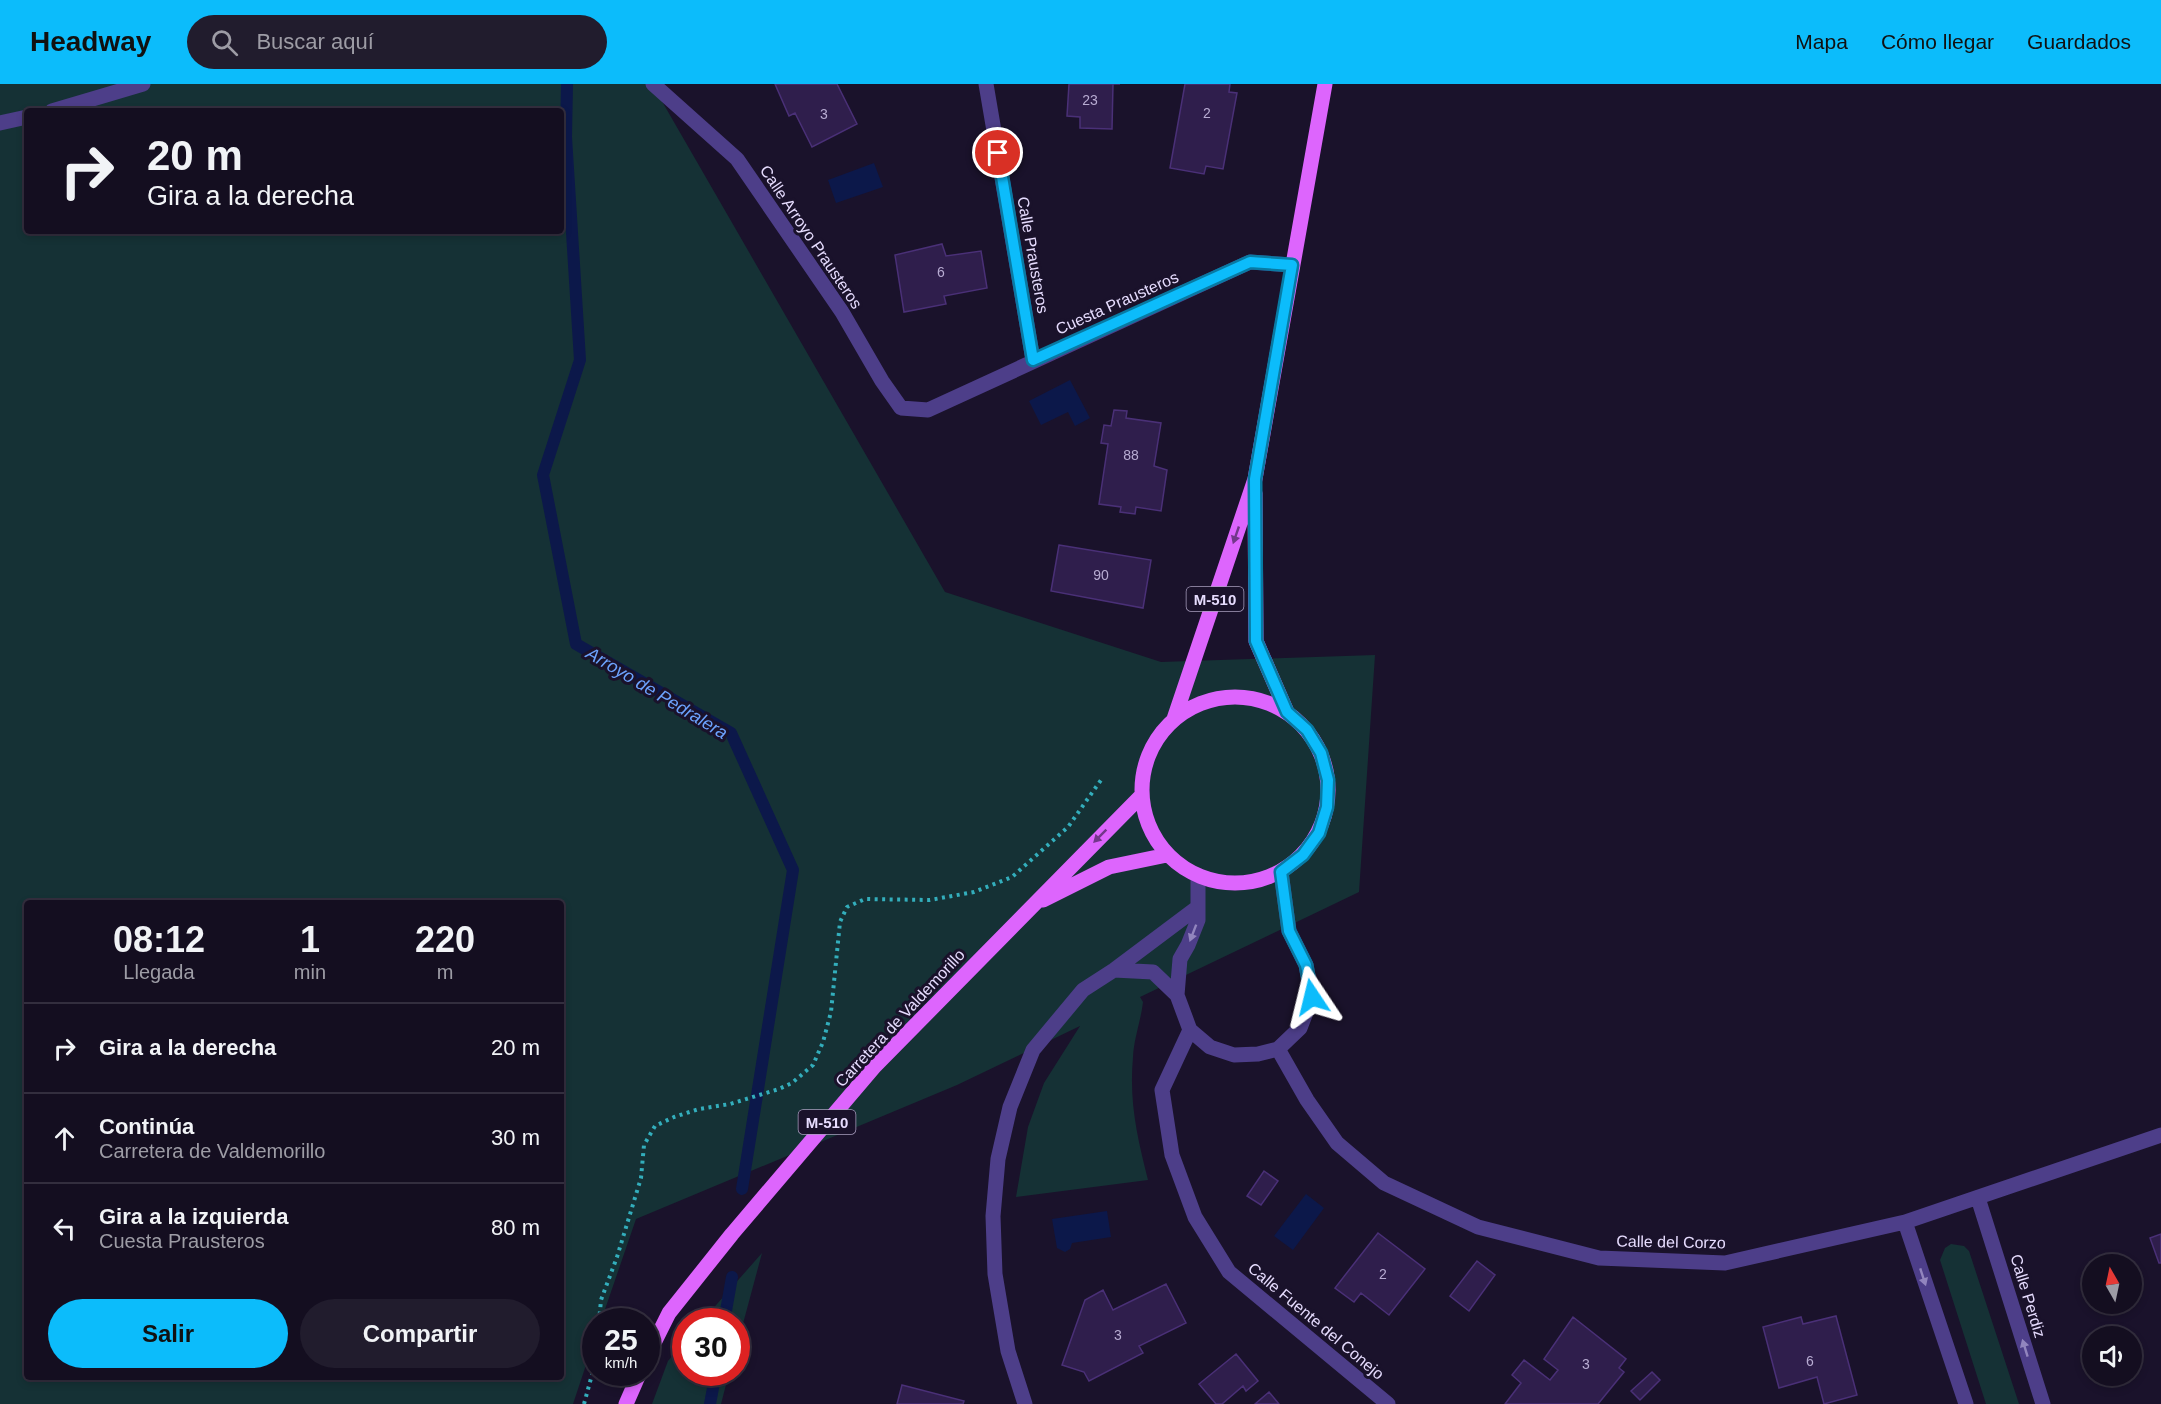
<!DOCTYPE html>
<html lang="es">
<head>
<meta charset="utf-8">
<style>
  :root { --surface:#140e20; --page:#211c2d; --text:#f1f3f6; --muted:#9d9ca5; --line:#332e3e; --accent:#0cbcfb }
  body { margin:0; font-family:Helvetica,sans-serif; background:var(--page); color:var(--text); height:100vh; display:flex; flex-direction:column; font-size:22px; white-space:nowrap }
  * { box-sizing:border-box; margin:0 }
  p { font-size:20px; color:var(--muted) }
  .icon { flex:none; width:33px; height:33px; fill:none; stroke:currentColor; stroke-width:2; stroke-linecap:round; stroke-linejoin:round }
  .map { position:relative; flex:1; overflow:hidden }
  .drawer { position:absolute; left:24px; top:816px; width:540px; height:480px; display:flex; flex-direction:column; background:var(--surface); border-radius:6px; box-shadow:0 3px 9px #0003,0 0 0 2px var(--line) }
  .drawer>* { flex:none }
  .guide { position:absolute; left:24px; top:24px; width:540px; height:126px; border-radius:6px; box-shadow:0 3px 9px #0003,0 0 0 2px var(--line); background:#140e20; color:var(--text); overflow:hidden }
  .needle { width:39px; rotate:351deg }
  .tools { position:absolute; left:2082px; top:1170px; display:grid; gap:12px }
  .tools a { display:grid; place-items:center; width:60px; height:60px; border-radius:50%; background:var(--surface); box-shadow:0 3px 9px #0003,0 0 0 2px var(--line); font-size:30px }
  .speed { position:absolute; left:582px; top:1224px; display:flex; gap:12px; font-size:30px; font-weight:700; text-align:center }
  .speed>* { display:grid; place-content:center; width:78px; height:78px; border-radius:50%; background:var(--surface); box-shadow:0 3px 9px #0003,0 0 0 2px var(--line); line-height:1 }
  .speed small { font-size:15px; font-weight:400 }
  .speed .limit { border:9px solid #d22; background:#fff; color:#111 }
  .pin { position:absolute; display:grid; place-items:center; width:51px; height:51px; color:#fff; margin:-26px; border:3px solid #fff; border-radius:50%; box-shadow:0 2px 6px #0007 }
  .me { position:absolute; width:66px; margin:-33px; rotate:350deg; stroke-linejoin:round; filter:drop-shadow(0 0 4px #0008) }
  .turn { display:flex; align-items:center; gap:21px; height:126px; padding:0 24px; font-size:27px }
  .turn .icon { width:78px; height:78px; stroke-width:2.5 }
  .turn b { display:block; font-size:42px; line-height:51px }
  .eta { display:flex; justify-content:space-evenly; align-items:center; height:102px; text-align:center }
  .eta b { font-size:36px; font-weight:700; line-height:42px }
  .cta { display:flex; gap:12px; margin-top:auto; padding:12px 24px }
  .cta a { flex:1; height:69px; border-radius:36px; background:var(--accent); color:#111; font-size:24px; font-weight:700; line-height:69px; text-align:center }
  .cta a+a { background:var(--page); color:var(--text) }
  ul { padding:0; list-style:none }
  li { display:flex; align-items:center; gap:18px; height:90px; padding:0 24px; border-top:2px solid var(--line) }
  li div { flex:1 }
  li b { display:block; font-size:22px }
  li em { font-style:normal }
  header { display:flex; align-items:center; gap:36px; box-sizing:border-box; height:84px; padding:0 30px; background:var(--accent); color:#111 }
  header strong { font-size:28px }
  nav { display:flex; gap:33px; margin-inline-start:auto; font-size:21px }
  .search { width:420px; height:54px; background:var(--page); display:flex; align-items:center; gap:15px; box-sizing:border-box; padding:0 21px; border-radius:33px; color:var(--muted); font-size:22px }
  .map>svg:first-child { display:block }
  .green { fill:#153135; fill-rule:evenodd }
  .water { fill:#0c184a }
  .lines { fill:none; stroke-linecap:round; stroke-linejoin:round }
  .stream { stroke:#0c184a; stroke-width:12 }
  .building { fill:#2f1e4c; stroke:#4a3077; stroke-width:1.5 }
  .path { stroke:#33aebc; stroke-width:4; stroke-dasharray:3 4.5; stroke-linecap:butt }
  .street { stroke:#4d3e89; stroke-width:15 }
  .primary { stroke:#dd65fd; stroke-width:15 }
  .oneway { fill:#72378a }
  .oneway2 { fill:#9285be }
  .route-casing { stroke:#087aa3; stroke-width:15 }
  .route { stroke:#0cbcfb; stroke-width:10 }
  .labels { text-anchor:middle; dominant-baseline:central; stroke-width:6; stroke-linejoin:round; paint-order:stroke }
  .number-label { font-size:14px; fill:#b8acd2 }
  .shield { fill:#1a122b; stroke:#a99fbf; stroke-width:1.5 }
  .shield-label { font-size:15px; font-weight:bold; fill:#e6dcfe }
  .street-label { font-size:16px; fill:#e6dcfe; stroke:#1a122b }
  .water-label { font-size:18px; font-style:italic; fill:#6ca2fd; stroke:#1a122b }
</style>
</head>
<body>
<header>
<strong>Headway</strong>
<div class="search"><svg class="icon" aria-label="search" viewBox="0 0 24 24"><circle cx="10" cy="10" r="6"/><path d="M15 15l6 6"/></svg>Buscar aquí</div>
<nav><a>Mapa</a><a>Cómo llegar</a><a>Guardados</a></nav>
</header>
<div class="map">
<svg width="2161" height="1320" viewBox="0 0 2161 1320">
  <rect width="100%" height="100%" fill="#1a122b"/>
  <path class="green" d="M0,0h652l293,508 216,70 214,-7 -16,237 -219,105 3,5c-2,18 -9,36 -10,55 -4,45 4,79 15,123l-132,17 12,-70 16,-44 36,-57 -123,59 -321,134 -35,102 -5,1 -1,16 -22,66h-573zM27,27h534v120h-534zM27,819h534v474h-534z
    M1951,1160l13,2 5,5 50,153h-33l-46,-144 5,-12z
    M762,1169l-25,93 -1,-24 -34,-1z
    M685,1257l1,31 43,1 -8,31h-69l16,-43z"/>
  <path class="water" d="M874,79l9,24 -47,16 -8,-23z
    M1070,296l20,38 -15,8 -7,-14 -27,13 -12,-24z
    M1306,1110l18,14 -31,42 -19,-14z
    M1107,1127l4,26 -39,6 -2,6 -5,3 -8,-4 -5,-29z"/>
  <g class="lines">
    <path class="stream" d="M567,0l-1,53 14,223 -37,115 33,169 155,89 62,137 -51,319
      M724,1238l8,-45
      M710,1320l6,-32"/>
  </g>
  <path class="building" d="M775,0h62l20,40 -45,23 -17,-34 -6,3z
    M1069,0h51h-7l-1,45 -32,-1v-11l-13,-1z
    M1185,0h45l-1,8 8,1 -14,76 -17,-3 -2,8 -34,-6z
    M942,160l4,12 35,-5 6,37 -43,8 2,8 -42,8 -9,-57z
    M1114,326l13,1 -1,7 35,5 -7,43 13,4 -6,41 -25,-4 -1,7 -15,-2 1,-5 -22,-3 9,-60 -7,-1 3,-18 7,1z
    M1059,461l92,15 -8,48 -92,-17z
    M1264,1087l14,10 -17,24 -14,-9z
    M1378,1149l47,36 -36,46 -28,-22 -7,9 -19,-14z
    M2161,1150v29h-2l-9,-25z
    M1477,1177l18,14 -26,36 -19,-15z
    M1166,1200l20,39 -47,23 4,7 -54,28 -5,-9 -22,-7 23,-65 18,-10 10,20z
    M1836,1232l21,79 -33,9 -7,-27 -38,11 -16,-61 38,-10 2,7z
    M1573,1233l53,42 -7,9 5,4 -26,32h-93l16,-21 -9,-8 12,-15 26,20 8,-10 -14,-11z
    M1236,1270l22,27 -12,10 -3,-5 -21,18h-6l-17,-20z
    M1652,1288l8,8 -20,20 -9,-9z
    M902,1301l62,16 -1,3h-66z
    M1269,1308l10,12h-24z"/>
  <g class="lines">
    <path class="path" d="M599,1238l2,-22 16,-43 24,-79 3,-33 11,-19 19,-9 25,-8 31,-5 49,-15 13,-6 21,-18 10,-23 8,-30 9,-90 7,-15 18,-8 65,1 44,-8 38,-15 56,-50 33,-47
      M584,1320l12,-44"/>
    <path class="street" d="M653,0l84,75 105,153 40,69 19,27 27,2 322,-148 42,3
      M986,0l47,276
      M52,27l91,-27
      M0,39l27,-6
      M1198,792v44l-10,25 -8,14 -3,36 13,35 20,17 24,8 24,-1 20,-5 22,-21 12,-31 -6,-32 -17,-34 -8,-59
      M1114,886l39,2 24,23
      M1190,946l-28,60 10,65 23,62 34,55 159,132
      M1278,965l29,51 30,43 47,40 94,44 121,31 126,5 180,-41 256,-87
      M1978,1114l65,206
      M1905,1138l61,182
      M1025,1320l-17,-53 -13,-77 -2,-58 5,-57 12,-52 23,-57 50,-60 31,-20 84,-63"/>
    <path class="primary" d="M1255,409l1,148 31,71
      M1142 706a93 93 0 1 1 186 0a93 93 0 1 1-186 0Z
      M1174,635l81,-240 70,-395
      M1043,816l66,-33 58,-12
      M646,1275l23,-46 63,-79 143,-168 267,-271
      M626,1320l14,-32"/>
  </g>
  <defs><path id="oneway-solid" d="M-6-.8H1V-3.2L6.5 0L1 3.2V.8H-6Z" transform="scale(1.5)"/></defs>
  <g class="oneway">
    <use href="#oneway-solid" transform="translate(1236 451) rotate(109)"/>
    <use href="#oneway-solid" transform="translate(1100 752) rotate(135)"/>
  </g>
  <g class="oneway2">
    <use href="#oneway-solid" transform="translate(1193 849) rotate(111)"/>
    <use href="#oneway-solid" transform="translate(1923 1193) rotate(72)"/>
    <use href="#oneway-solid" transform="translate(2025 1264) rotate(-107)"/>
  </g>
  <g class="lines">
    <g class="route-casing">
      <path id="route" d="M998,69l35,207 217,-98 42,3 -37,214 1,162 31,71 20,18 14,23 7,27 -1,27 -8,26 -16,22 -22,17 8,59 17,34 6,32"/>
    </g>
    <use href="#route" class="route"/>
  </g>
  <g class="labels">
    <g class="number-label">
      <text x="1090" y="16">23</text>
      <text x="1207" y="29">2</text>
      <text x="824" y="30">3</text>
      <text x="941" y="188">6</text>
      <text x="1131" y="371">88</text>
      <text x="1101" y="491">90</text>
      <text x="1383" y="1190">2</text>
      <text x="1118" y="1251">3</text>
      <text x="1810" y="1277">6</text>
      <text x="1586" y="1280">3</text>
    </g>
    <g class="shield">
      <rect x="1186.5" y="503" width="57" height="24" rx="4.5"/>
      <rect x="798.5" y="1026" width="57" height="24" rx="4.5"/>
    </g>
    <g class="shield-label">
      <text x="1215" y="515">M-510</text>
      <text x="827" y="1038">M-510</text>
    </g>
    <g class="street-label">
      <text transform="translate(811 153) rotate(56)">Calle Arroyo Prausteros</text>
      <text transform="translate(1033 171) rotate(80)">Calle Prausteros</text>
      <text transform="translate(1117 219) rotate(-24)">Cuesta Prausteros</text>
      <text transform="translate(900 934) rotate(-47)">Carretera de Valdemorillo</text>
      <text transform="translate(1671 1158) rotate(1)">Calle del Corzo</text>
      <text transform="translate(2028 1212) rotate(73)">Calle Perdiz</text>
      <text transform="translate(1316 1237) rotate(40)">Calle Fuente del Conejo</text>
    </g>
    <g class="water-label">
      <text transform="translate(657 609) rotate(31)">Arroyo de Pedralera</text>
    </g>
  </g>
</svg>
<div class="tools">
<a><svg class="needle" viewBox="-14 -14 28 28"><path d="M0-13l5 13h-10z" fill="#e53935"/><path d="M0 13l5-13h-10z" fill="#9d9ca5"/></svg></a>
<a><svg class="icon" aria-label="sound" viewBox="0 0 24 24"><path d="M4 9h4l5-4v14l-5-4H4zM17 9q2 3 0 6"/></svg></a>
</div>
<div class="speed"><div>25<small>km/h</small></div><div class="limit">30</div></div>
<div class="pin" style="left:998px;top:69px;background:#d93025"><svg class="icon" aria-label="arrive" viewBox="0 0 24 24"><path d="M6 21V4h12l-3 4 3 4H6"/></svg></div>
<svg class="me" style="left:1312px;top:913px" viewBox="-20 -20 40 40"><path d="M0-17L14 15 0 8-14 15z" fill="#0cbcfb" stroke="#fff" stroke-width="4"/></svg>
<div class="guide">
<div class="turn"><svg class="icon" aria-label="right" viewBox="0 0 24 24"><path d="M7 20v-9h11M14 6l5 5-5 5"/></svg><div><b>20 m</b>Gira a la derecha</div></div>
</div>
<section class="drawer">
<div class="eta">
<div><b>08:12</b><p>Llegada</p></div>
<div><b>1</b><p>min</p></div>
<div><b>220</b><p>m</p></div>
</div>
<ul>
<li><svg class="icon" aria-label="right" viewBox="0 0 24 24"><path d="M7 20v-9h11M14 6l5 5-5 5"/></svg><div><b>Gira a la derecha</b></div><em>20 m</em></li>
<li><svg class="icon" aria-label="ahead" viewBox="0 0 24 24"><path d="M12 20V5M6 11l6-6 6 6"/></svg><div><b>Continúa</b><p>Carretera de Valdemorillo</p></div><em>30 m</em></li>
<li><svg class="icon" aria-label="left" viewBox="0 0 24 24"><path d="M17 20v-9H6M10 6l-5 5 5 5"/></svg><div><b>Gira a la izquierda</b><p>Cuesta Prausteros</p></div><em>80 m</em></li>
</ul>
<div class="cta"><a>Salir</a><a>Compartir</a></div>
</section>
</div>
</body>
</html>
